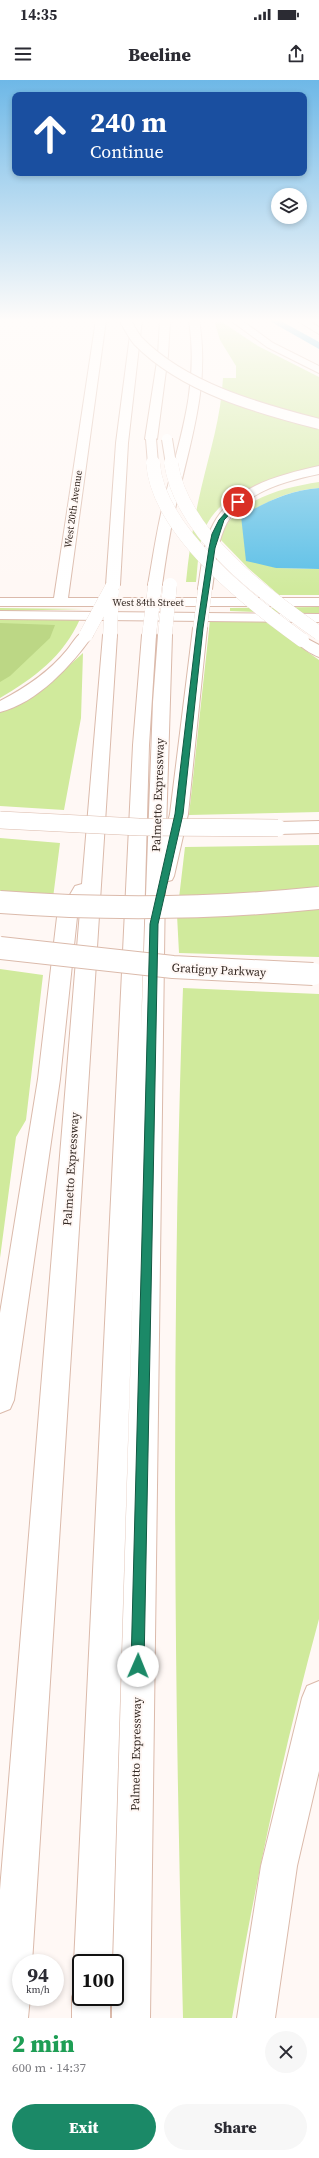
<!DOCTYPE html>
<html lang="en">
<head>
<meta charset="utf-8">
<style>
  :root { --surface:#fff; --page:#f7f7f7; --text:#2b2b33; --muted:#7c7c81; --accent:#1b8967 }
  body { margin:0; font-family:"Source Serif 4",serif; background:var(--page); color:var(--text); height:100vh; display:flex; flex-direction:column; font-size:15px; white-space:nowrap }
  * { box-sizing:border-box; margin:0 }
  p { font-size:13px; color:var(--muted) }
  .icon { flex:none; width:22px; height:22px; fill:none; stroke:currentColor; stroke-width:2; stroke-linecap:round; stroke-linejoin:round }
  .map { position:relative; height:1938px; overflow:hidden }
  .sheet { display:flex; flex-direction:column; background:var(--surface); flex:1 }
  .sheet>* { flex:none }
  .hud { position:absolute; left:12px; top:12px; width:295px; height:84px; border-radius:8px; box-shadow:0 2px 6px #0003; background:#1a4fa0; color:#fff; overflow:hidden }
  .controls { position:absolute; left:271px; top:108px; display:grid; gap:8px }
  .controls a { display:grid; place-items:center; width:36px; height:36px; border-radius:50%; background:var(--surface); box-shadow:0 2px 6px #0003; font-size:20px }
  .speed { position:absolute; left:12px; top:1874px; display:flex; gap:8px; font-size:20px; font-weight:700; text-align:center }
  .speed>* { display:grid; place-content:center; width:52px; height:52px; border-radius:50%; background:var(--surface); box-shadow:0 2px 6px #0003; line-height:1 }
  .speed small { font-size:10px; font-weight:400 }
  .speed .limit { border:2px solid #111; border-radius:6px; background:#fff; color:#111 }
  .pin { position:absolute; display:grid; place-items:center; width:34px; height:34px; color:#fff; margin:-17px; border:2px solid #fff; border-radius:50%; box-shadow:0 1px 4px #0007 }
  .me { position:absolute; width:44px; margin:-22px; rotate:1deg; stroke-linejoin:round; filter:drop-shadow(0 0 3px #0008) }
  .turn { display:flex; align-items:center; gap:14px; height:84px; padding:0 12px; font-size:18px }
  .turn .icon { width:52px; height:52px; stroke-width:2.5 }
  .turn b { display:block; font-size:28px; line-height:34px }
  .round { display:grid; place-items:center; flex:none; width:42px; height:42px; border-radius:21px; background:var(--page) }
  .summary { display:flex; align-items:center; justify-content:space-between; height:68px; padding:0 12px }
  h1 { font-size:24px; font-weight:800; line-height:30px; color:#1e9e55 }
  .cta { display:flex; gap:8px; margin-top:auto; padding:8px 12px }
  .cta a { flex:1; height:46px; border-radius:24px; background:var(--accent); color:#fff; font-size:16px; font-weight:800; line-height:46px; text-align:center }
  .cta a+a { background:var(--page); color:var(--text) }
  .status { display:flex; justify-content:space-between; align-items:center; height:28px; padding:0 20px; background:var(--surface); direction:ltr }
  .status svg { height:11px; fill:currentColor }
  header { display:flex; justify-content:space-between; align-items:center; height:52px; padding:0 12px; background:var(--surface); font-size:18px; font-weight:800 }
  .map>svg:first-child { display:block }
  .green { fill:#d0ea9c }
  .forest { fill:#bcd785 }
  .water { fill:#58bee6 }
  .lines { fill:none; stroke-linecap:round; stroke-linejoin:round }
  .canal { fill:#58bee6; fill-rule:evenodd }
  .minor-casing { stroke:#dbbaab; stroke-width:2 }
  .highway-casing { stroke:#dbbaab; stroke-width:2 }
  .minor { fill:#fff; fill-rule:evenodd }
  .highway { fill:#fff; fill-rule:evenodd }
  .highway-bridge-far3-casing { stroke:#dbbaab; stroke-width:12; stroke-linecap:butt }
  .highway-bridge-far2-casing { stroke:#dbbaab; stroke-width:14; stroke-linecap:butt }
  .highway-bridge-far1-casing { stroke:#dbbaab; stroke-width:18; stroke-linecap:butt }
  .highway-bridge-casing { stroke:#dbbaab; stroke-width:24; stroke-linecap:butt }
  .highway-bridge-far3 { stroke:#fff; stroke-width:10 }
  .highway-bridge-far2 { stroke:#fff; stroke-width:14 }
  .highway-bridge-far1 { stroke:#fff; stroke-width:17 }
  .highway-bridge { stroke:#fff; stroke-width:22 }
  .route { fill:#1b8967; stroke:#125943 }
  .labels { text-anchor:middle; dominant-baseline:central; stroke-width:4; stroke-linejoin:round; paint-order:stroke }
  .far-street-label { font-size:10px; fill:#352923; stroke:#fff8f5 }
  .street-label { font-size:12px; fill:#352923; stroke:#fff8f5 }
</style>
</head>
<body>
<div class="status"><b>14:35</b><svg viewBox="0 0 49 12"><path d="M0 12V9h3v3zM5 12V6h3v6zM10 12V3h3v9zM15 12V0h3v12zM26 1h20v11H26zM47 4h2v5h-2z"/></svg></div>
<header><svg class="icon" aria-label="menu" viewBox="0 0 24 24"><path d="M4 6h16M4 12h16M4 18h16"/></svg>Beeline<svg class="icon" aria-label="share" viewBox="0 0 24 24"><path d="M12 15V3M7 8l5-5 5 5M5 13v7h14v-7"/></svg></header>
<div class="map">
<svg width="319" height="1938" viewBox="0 0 319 1938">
  <rect width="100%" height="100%" fill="#fff8f5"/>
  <path class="green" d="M214,240h5l39,26 61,31v91c-39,11 -95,18 -114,60 -7,16 -7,37 -9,54h-10c3,-31 8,-63 15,-93 9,-38 20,-72 22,-111h13v-12l-16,-26z
    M319,402v6c-30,2 -53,14 -78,29l35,51 43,1v26h-40l-31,-27 -29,-30c17,-39 62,-50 100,-56z
    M319,527v7l-89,-3v-3z
    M0,528l84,1 -84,2z
    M0,539h80c-17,38 -46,59 -80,79z
    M210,540h53l56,40v152l-130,3z
    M83,573l-2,65 -17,92 -64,-4v-95l52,-30z
    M0,758l60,5 -7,55 -53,-3z
    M319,765v112l-140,-4 -2,-38 8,-68z
    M0,889l43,6 -17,145 -10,17 -16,121z
    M183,908l136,6v625c-36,132 -64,265 -87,399h-49c-9,-343 -12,-687 0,-1030z"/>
  <path class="forest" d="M0,543l55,2 -5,13 -40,38 -10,6z"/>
  <path class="water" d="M319,408v81l-43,-1 -30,-7 -5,-45c25,-14 49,-26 78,-28z"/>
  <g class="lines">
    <path class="canal" d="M268,240h11l40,22v7z"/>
    <g class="minor-casing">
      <path id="minor" d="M96,240h10l-38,278h251v8h-319v-8h54z
        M296,240h11l12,7v7z"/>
    </g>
    <g class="highway-casing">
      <path id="highway" d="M132,240h10l-14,123 -8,142 -7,4 -7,-4 10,-142z
        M160,240h10l-2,35 -11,84 -6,3 -6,-3 13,-84z
        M189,240h10c11,65 -8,118 -22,181 -7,27 -11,56 -15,84l-7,4 -7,-4c5,-28 9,-57 16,-84 16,-63 35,-115 25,-181z
        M230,240h11l32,23 46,23v7l-52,-26z
        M319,386v8c-34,7 -80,19 -95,55 -8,19 -9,40 -12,60l-7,4 -5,-1 -2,-3c3,-20 5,-41 13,-60 18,-42 68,-54 108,-63z
        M0,531l319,3v8l-319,-3z
        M200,544l5,1 2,3 -19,186 -14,62 -2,4 -7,2 -15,1136h-38v-21h3v-34h-2l20,-686 -21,686h-31v14l-7,-14 59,-1218 9,-110 2,-3h10l2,3 -7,110 -8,288 12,-331 5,-67 2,-3h10l2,3 -6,195 4,-16 23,-186 2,-3z
        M86,551l5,1 2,3c-21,30 -56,68 -93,77v-11c25,-13 49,-29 67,-51 6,-7 10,-17 19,-19z
        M110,551l5,1 2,3 -85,1328h-11v34h9l-2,21h-28v-128l80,-979 -3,6 -17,162 -46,321 -4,9 -10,4v-100l38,-234 19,-162 18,-31 7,-2 21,-249 2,-3z
        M302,556l17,9v12c-8,-3 -19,-10 -24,-17l2,-3z
        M319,741v12l-41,1 -6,-2 -3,-4 3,-4 6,-2z
        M319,1601v90l-22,95 -22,152h-38l24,-152 41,-168 5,-12z
        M81,1902v15h29v21h-38v-21l5,-14z"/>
    </g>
    <use href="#minor" class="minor"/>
    <use href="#highway" class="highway"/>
    <g class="highway-bridge-far3-casing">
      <path id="highway-bridge-far3" d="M125,240c4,7 8,15 13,21 46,47 119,67 181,83
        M151,359l2,25
        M167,359l4,25"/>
    </g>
    <g class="highway-bridge-far2-casing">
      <path id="highway-bridge-far2" d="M153,383c5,69 98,140 149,177
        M171,383c11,72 93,132 148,170
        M200,548l5,-39
        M86,555l27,-50
        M110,555l2,-43
        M149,555l6,-50
        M165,555l5,-50"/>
    </g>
    <g class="highway-bridge-far1-casing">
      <path id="highway-bridge-far1" d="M0,740l139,7 139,1"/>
    </g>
    <g class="highway-bridge-casing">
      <path id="highway-bridge" d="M0,822c107,8 212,7 319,-4
        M0,868l173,19 140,7"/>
    </g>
    <use href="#highway-bridge-far3" class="highway-bridge-far3"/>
    <use href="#highway-bridge-far2" class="highway-bridge-far2"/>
    <use href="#highway-bridge-far1" class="highway-bridge-far1"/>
    <use href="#highway-bridge" class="highway-bridge"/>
  </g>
  <linearGradient id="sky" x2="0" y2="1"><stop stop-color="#6eb8e7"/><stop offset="0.47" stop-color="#fffcfa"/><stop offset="1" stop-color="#fffcfa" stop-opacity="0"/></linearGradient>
  <rect width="319" height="512" fill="url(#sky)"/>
  <path class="route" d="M236,421l5,1 -17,18 -9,28 -12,80 -20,186 -25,110 -14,742 -2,5 -4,2 -5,-2 -2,-5 19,-742 25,-110 22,-186 12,-80 3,-14 7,-14z"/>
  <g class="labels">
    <g class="far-street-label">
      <text transform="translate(73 429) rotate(-82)">West 20th Avenue</text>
      <text x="148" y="522">West 84th Street</text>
    </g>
    <g class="street-label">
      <text transform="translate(158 715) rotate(-88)">Palmetto Expressway</text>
      <text transform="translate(219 890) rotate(3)">Gratigny Parkway</text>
      <text transform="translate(71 1089) rotate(-86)">Palmetto Expressway</text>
      <text transform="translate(136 1674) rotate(-89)">Palmetto Expressway</text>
    </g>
  </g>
</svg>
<div class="controls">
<a><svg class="icon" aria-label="layers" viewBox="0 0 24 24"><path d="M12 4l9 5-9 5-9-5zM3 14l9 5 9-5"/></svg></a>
</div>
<div class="speed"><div>94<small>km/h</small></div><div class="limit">100</div></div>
<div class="pin" style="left:238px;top:422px;background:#d93025"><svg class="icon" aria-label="arrive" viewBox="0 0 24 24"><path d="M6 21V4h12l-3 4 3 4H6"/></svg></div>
<svg class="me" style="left:138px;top:1586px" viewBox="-20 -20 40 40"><circle r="19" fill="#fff"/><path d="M0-13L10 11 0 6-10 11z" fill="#1b8967"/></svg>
<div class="hud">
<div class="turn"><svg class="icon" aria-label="ahead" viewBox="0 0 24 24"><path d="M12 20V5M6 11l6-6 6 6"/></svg><div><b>240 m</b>Continue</div></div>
</div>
</div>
<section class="sheet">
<div class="summary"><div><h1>2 min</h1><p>600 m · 14:37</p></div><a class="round"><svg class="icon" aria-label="close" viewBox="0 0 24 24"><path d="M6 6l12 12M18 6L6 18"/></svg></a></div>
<div class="cta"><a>Exit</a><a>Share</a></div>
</section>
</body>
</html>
